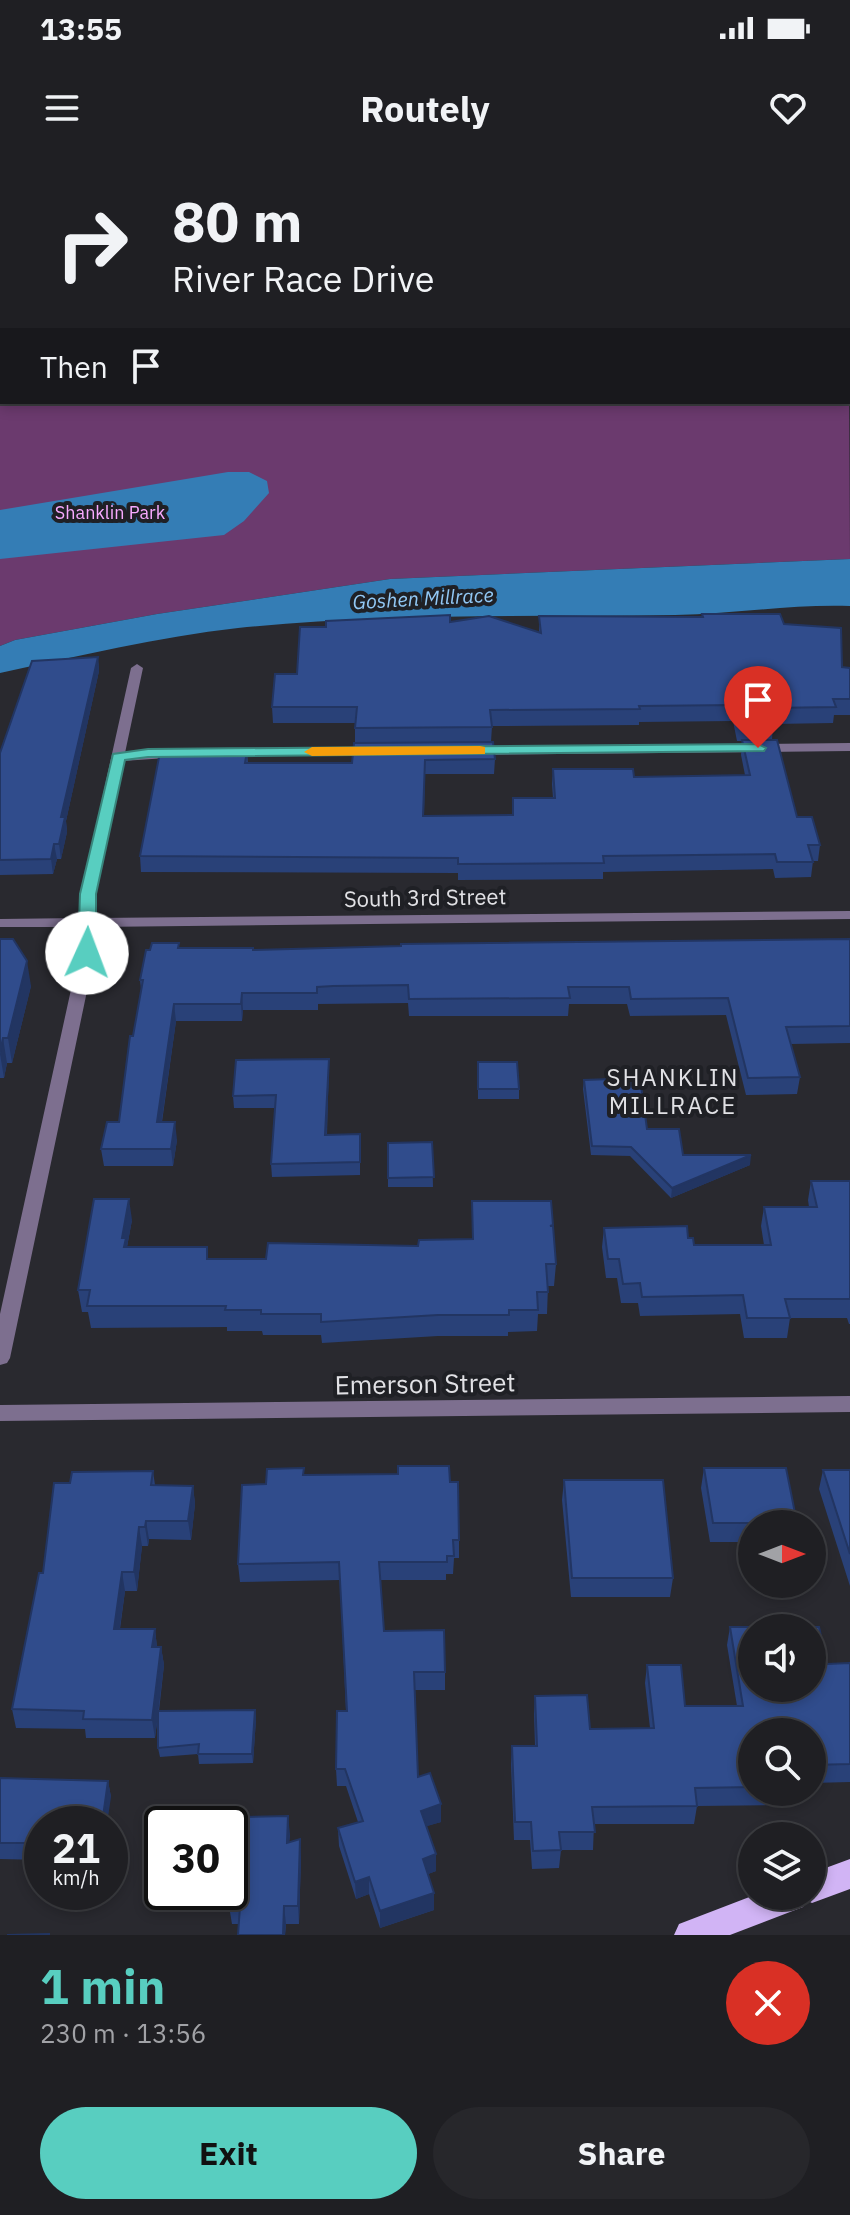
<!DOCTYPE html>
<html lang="en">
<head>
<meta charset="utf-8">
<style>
  :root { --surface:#1f1f23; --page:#27272b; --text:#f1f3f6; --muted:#a1a2a6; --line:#3c3d41; --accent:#58cec0 }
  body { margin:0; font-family:"IBM Plex Sans",sans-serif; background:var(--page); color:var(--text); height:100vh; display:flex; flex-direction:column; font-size:30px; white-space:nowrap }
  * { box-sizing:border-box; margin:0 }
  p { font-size:26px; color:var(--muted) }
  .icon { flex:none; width:44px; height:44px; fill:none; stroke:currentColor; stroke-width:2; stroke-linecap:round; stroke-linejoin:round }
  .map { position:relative; height:1775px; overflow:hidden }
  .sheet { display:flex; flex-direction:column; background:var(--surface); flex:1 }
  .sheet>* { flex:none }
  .top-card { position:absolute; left:0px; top:0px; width:850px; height:244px; box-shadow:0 4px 12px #0003,0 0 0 2px var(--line); background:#1f1f23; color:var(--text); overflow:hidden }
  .needle { width:52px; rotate:90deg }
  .buttons { position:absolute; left:738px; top:1350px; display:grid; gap:16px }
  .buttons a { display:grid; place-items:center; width:88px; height:88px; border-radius:50%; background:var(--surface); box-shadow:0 4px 12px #0003,0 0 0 2px var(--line); font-size:40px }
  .speed { position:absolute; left:24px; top:1646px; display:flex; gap:16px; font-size:40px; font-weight:700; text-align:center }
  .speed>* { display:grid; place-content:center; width:104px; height:104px; border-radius:50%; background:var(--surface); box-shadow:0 4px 12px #0003,0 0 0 2px var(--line); line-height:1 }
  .speed small { font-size:20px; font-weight:400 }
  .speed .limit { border:4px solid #111; border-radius:12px; background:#fff; color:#111 }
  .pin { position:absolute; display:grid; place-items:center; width:68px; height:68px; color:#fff; margin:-82px -34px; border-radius:50% 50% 50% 0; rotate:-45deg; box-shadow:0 0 8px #0007 }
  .pin .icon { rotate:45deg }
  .me { position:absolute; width:88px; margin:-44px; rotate:2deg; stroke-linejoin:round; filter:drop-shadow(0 0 6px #0008) }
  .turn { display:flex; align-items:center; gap:28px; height:168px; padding:0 40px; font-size:36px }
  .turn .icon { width:104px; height:104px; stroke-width:2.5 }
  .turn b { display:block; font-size:56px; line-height:68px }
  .then { display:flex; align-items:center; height:76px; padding:0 40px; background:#0003; gap:16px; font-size:30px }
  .round { display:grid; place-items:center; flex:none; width:84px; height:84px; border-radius:42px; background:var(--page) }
  .headline { display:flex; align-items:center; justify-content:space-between; height:136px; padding:0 40px }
  h1 { font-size:48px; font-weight:700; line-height:60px; color:var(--accent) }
  .cta { display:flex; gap:16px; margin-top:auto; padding:16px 40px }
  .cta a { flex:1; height:92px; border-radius:48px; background:var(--accent); color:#111; font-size:32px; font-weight:700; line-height:92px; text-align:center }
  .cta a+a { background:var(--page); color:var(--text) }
  .status { display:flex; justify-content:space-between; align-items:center; height:56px; padding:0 40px; background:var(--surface); direction:ltr }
  .status svg { height:22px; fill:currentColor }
  header { display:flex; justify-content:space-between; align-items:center; height:104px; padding:0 40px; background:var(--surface); font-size:36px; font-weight:700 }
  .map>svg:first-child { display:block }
  .green { fill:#6b3a6e }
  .water { fill:#347db5 }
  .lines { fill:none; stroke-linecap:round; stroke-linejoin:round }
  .minor { fill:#7d6f8f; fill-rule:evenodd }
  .primary { fill:#d1b4f5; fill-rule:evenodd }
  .wall { fill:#294178; fill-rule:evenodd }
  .shaded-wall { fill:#223562 }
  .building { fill:#304c8c; stroke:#223562; stroke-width:2; fill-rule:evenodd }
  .route { fill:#58cec0; stroke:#39867d; stroke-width:2 }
  .slow { fill:#f59e0b }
  .labels { text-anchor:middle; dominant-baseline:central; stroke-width:8; stroke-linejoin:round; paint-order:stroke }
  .far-park-label { font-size:18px; fill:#f9aaff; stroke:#1f2025 }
  .far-water-label { font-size:20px; font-style:italic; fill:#92c8f5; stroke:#1f2025 }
  .street-label { font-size:22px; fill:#e1e1e5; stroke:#1f2025 }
  .neighbourhood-label { font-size:24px; letter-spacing:2px; fill:#e1e1e5; stroke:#1f2025 }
  .near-street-label { font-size:26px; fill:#e1e1e5; stroke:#1f2025 }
</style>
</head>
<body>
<div class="status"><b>13:55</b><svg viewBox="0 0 49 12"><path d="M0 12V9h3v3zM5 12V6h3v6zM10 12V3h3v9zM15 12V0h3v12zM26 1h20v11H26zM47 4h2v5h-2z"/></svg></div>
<header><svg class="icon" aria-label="menu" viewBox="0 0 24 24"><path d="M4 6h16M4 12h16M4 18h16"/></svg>Routely<svg class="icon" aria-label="heart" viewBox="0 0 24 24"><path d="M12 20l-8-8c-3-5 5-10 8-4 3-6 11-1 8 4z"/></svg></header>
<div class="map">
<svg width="850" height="1775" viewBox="0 0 850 1775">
  <rect width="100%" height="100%" fill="#29292f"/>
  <path class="green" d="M0,0h713l4,2 -715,2z
    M848,30l2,369 -460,20 -233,35 -142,26 -15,6v-344l2,100h846z"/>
  <path class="water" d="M228,312h21l18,9 2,12 -25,28 -20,14 -224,24v-49z
    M850,399v47c-59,-2 -116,8 -175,9 -145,2 -292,-2 -437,13 -80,9 -159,28 -238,45v-27l15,-6 142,-26 233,-35z"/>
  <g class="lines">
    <path class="minor" d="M137,504l6,4 -18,85 56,-4 6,4 -6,4 -58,4 -28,133v24l755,-7v8l-755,8v26l-85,405 -3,5 -7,2v-51l79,-361 1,-26h-80v-8l80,-1 1,-24 50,-226z
      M850,583v8l-378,4 -6,-4 6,-4z
      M373,587l6,4 -1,3 -150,2 -6,-4 6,-4z
      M850,1236v16l-850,9v-16z"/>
    <path class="primary" d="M850,1699v30l-38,14 -6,-3 -3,7 -73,28h-56l5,-11 73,-28h60v-23z"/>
  </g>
  <path class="wall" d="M702,454l82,10 58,43 8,1v47h-16l-1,8 -60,1 -1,16 25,77 23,28 -2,16h-5l-2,16 -36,1 -2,-9 -170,3v7l-145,1v-7l-317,-1 -1,-16 107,-105 1,12h104l3,-20v-20h-82l-1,-16 25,-33 153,-52 89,11v-17l163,1zM733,561l4,20h5l-1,14 4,20 -111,2 -81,-8 -1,15 1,14h-40l-1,17 -88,1 1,-42h69l1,-15 -4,-17 1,-16 147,-1v-3z
    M98,497l1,14 -33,150 1,11 -6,27h-4l-4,15 -53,1v-122z
    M0,779l31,47 -19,77h-5l-3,15h-4z
    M850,779v104l-59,1 9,33 -3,17 -51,1 -20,-80 -96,1 -3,-12h-58l-1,12h-159l-1,-13 -90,1v6h-75l-1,11h-66l-14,101 15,18 -4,26h-69l-3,-17 18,-27 22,-133 -1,-9 10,-30 29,-2 74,2z
    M329,899l-2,76 33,-1v41l-88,2 -1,-13 4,-56h-41l-1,-12z
    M478,902l41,27v10h-41z
    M584,920l63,49 36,26 67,10 -79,33 -41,-42 -39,-1 -8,-66z
    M432,982l1,45h-45v-44z
    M811,1021h39v143h-1l-2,-6h-57l-3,20h-43l-4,-24 -100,2 -2,-13h-17l-4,-25h-11l-4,-31 2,-19 84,10 6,7h70l-3,-19 3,-19h45l-1,-7z
    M472,1041l84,63 -2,22h-6l-1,28h-9l-1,17 -29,1v4h-70l-116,7 -1,-8h-58l-1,-4h-35v-4l-136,1 -3,-16h-6l-4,-22 54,-70 -5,27 82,12h57l152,-13 54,-7z
    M704,1308l93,55v1h-45v18h-42l-9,-54z
    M823,1310h27v116l-31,-97z
    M153,1311l2,14 38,1 2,18 -4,36 -42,-1 -1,7h-6l-5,45h-12l-5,38h35l2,18h4l3,18 -5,46 96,-1 1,9 -3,44 -54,1 -1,-10 -38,3 -2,-9v-32l-3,22h-69l-1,-9 -69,-1 -4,-19 31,-136 27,-90z
    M304,1315l146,7 9,58v18h-5l-1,16h-7v6h-66l4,51 61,41v18h-31l4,87 23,27v18l-15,4 10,28v17l-8,3 6,36 -54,18 -11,-34 -13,5 -17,-53 -1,-18 20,-6 -12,-36h-9l-1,-17 10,-58 -6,-131 -100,2 -2,-18 28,-80z
    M564,1320l109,98 -3,19h-99l-9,-97z
    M730,1467l97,37 23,-1v119l-38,1v-51h-60v60h30l-2,13 -83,1 -3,18h-100l-1,26h-32l-2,18 -27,1 -2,-29h-16l-3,-76 1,-18h23l-1,-32 1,-18 55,33 60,-1 -5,-45 2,-18 38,41h52l-10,-61z
    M0,1618l108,3 3,16 -69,27v36l-42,-1z
    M290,1674l-1,8 12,15 -2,67h-13l-1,11h-47l1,-11h-7l-3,-18z"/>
  <path class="shaded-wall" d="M98,497l1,14 -33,150 1,11 -6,27 -2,-15 2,-27z
    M54,684l3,15 -4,15 -2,-15z
    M27,801l4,25 -19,77 -4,-25z
    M242,833l1,17 -1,11 -1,-17z
    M174,844l2,17 -17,119 -2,-18z
    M3,878l4,25 -3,15 -4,-24z
    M329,899v13l-3,75 -1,-12z
    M175,962l2,18 -4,26 -2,-17z
    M751,995l-1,10 -79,33 1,-10z
    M129,1039l3,21 -5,27 2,12 -7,-21z
    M193,1326l2,18 -4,36 -3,-19z
    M146,1361l3,18 -1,7 -3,-19z
    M139,1367l3,19 -5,45 -3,-19z
    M122,1412l3,19 -8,56 -3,-18z
    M155,1469l2,19 -5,-1z
    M161,1487l3,18 -9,73 -3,-18z
    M255,1550l1,9 -3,44 -1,-9z
    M108,1621l3,16 -4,27h-5z
    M441,1644v18l-20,6v-17z
    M288,1656l2,18 -2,27 -1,-18z
    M300,1679l1,18 -2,67 -1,-18z
    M436,1694v17l-13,5v-17z
    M369,1717v17l-13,5 -1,-17z
    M434,1733v17l-54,18v-17z
    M284,1746l2,18 -1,11h-2z"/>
  <path class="building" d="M702,454h78l4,10 57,4 1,39 8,1v31h-17l3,8 -67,1 5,16 -35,1 -4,-20 -96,1 1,3 -150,1 2,17 -137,1 2,-21h-85l3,-33h22l3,-47h26v-6l124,-6v7l39,-6 52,17 -2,-17 164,1z
    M98,497l-37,160h4l-6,27h-5l-3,15 -51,1v-107l32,-92z
    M742,580h35l20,77h15l8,28h-12l5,17h-36l-2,-8 -172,2 1,7 -146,1v-6l-318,-2 20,-104 87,-1 -2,12h107l2,-20 139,-1 2,17 -70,1 -2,56 90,-1v-17h42l-2,-29h80l1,8 116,-2z
    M0,779h13l14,22 -19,77h-5l-3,14z
    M850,779v87l-64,1 14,50 -52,1 -20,-80 -97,1 -2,-12h-61l2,11 -161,1 -1,-14 -75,1 -16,1v6h-75l-1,11h-67l-17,118h18l-4,27h-70l6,-27h12l11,-86h3l10,-56h-3l6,-30h4l2,-7h27l-1,5h75v2l148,-4v-2z
    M329,899l-4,76 35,-1v28l-89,2 5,-69 -43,1 3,-36z
    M478,902h39l2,27h-41z
    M640,918l7,51h32l4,26h68l-79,33 -41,-41 -39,-1 -8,-66z
    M432,982l2,35 -46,1v-35z
    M811,1021h39v118h-65l5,19h-43l-4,-23 -101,2 -2,-14 -17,1 -4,-25h-11l-4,-31 83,-2 1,12h5l1,7h77l-7,-38h53z
    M94,1039h35l-7,39h4l-2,9h83v12h59l2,-16 150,3 1,-6 54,-1 -1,-38h79l2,24 -3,1h3l3,38h-10l2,28h-11l1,18h-29v5h-71l-117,7v-8h-60v-4h-36l1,-4h-139l3,-16h-12z
    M398,1306h51l1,16h8l1,58h-6l1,16h-7v6h-68l5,69 60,-1 1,42h-31l4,105 12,-4 11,31 -20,7 15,43 -13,5 11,34 -54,18 -11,-34 -14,5 -17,-54 25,-7 -18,-52h-9l1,-58h10l-8,-149 -101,2 4,-79 24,-1 1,-15 37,-1 -1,7 95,-1z
    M704,1308h82l11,55h-84z
    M823,1310h27v84z
    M153,1311l-2,14 42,1 -5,35h-42l-1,6h-6l-5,45h-12l-8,57h41l-3,18h9l-9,73 -69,-1 1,-8 -72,-2 27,-136h4l11,-90h16l2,-11z
    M564,1320h99l10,98h-101z
    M730,1467h89l8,37 23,-1v101l-38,1v-33h-60v55l-57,1 2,18 -105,1 3,25h-36l2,18 -28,1 -2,-29h-16l-3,-76h25l-2,-50 52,-1 3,34 64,-1 -7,-63h34l4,41h58zM752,1468h60v60h-60z
    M255,1550l-3,44h-54l1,-10 -41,4v-37z
    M0,1618l108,3 -6,43h-60v19h-42z
    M288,1656l-1,27 13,-4 -2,67h-14l-1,29h-45l2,-29h-11l5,-68h7l1,-21z
    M49,1774v1h-42z"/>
  <path class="route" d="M758,584l8,4 -2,3 -616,6 -23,3 -29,134v59l-9,6 -9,-6 2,-59 33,-140 35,-5z"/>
  <path class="slow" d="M480,586l5,1v7l-173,2 -8,-4 8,-5z"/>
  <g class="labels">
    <g class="far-park-label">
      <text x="110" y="352">Shanklin Park</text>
    </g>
    <g class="far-water-label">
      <text transform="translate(423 438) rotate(-3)">Goshen Millrace</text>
    </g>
    <g class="street-label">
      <text transform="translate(425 737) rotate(-1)">South 3rd Street</text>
    </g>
    <g class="neighbourhood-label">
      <text x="673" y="917">SHANKLIN<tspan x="673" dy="28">MILLRACE</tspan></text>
    </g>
    <g class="near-street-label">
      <text transform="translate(425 1223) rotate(-1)">Emerson Street</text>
    </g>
  </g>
</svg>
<div class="buttons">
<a><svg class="needle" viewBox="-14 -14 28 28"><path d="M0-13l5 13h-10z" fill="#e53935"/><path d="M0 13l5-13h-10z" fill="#a1a2a6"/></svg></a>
<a><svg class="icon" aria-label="sound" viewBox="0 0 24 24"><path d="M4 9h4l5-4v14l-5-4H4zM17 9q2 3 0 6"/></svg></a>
<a><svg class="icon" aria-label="search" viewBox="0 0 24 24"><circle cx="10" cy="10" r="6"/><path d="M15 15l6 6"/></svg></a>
<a><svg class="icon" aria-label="layers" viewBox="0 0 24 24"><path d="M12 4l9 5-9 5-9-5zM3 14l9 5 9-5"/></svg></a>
</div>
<div class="speed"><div>21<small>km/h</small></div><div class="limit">30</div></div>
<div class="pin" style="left:758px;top:588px;background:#d93025"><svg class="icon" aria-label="arrive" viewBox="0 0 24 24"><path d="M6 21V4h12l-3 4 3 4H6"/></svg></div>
<svg class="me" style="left:87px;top:793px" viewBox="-20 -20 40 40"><circle r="19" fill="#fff"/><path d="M0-13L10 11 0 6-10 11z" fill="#58cec0"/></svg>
<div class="top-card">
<div class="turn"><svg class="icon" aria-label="right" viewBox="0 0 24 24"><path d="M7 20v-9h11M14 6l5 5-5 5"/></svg><div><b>80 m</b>River Race Drive</div></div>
<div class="then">Then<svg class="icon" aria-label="arrive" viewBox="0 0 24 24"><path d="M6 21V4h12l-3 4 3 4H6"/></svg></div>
</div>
</div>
<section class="sheet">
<div class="headline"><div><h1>1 min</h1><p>230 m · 13:56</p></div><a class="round" style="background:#d93025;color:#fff"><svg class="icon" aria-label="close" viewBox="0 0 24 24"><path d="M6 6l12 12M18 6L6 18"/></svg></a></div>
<div class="cta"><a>Exit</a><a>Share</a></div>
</section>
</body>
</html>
